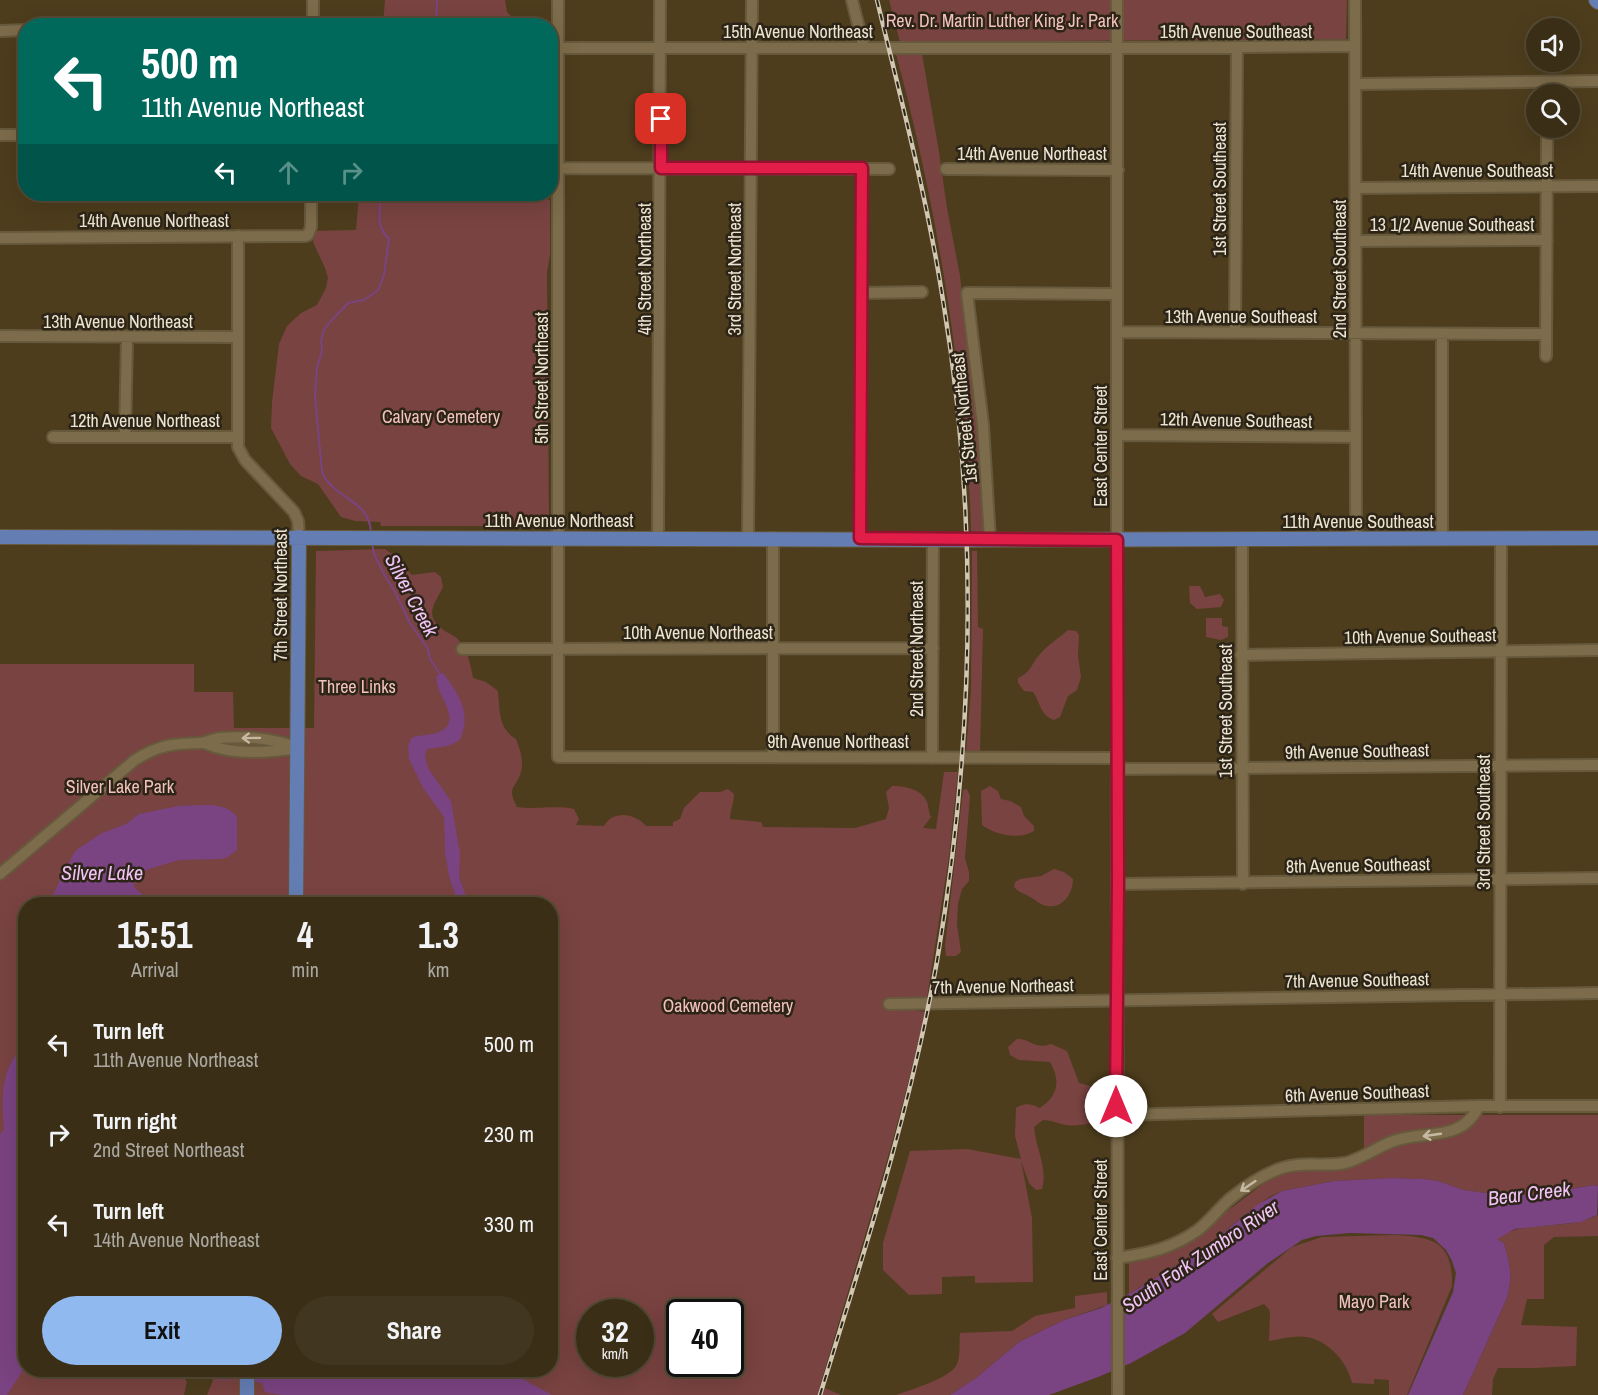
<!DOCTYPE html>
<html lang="en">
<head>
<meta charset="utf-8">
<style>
  :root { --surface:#3a2e16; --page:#41361f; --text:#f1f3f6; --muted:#aba8a1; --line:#544a35; --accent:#90b9f0 }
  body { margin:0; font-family:"Archivo Narrow",sans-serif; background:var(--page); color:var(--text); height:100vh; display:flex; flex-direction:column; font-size:22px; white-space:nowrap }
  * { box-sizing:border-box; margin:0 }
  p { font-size:20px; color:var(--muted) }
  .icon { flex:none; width:33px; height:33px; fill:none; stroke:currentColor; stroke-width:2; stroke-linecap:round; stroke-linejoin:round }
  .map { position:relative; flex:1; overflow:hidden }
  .details { position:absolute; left:18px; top:897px; width:540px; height:480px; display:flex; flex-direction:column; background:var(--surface); border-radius:24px; box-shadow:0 6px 24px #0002,0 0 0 2px var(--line) }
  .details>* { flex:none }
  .hud { position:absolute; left:18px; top:18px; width:540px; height:183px; border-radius:24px; box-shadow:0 6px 24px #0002,0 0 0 2px var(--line); background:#00695c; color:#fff; overflow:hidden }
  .tools { position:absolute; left:1526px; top:18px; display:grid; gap:12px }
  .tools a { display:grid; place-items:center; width:54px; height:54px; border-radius:50%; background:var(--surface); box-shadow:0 6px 24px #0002,0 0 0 2px var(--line); font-size:30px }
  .speed { position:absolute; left:576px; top:1299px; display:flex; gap:12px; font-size:30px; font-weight:700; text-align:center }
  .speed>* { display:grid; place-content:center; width:78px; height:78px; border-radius:50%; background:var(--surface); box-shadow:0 6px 24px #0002,0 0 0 2px var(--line); line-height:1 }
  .speed small { font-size:15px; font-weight:400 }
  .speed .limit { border:3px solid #111; border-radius:9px; background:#fff; color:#111 }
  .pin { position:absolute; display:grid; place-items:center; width:51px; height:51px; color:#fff; margin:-26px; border-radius:12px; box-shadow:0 3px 9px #0006 }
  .me { position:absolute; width:66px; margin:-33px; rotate:0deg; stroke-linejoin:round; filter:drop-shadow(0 0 4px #0008) }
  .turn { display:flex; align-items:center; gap:21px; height:126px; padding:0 24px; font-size:27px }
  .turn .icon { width:78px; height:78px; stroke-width:2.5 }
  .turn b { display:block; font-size:42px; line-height:51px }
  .lanes { display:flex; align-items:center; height:57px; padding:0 24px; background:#0003; justify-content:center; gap:30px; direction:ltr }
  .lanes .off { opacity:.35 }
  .eta { display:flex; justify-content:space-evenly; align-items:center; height:102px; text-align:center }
  .eta b { font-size:36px; font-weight:700; line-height:42px }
  .cta { display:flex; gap:12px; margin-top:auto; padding:12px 24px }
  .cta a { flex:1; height:69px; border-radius:36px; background:var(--accent); color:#111; font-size:24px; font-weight:700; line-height:69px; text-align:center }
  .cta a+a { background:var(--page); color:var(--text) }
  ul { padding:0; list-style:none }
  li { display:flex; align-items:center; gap:18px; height:90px; padding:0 24px }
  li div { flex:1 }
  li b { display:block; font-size:22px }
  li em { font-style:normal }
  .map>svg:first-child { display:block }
  .green { fill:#794341; fill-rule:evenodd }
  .water { fill:#7a4381 }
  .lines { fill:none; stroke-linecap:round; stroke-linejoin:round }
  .stream { stroke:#7a4381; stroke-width:2 }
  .minor-casing { stroke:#66593c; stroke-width:14 }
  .major-casing { stroke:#66593c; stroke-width:16 }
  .minor { stroke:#7d6c4b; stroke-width:10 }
  .major { stroke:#647db3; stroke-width:14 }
  .rail-casing { stroke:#d2c7b2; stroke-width:4.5 }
  .rail { stroke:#2c2517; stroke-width:2; stroke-dasharray:7; stroke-linecap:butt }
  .oneway { stroke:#c6b9a2 }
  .route-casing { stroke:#92132f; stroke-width:15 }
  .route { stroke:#e11d48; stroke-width:10 }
  .labels { text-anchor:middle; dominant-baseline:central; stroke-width:5; stroke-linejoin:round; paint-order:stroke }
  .park-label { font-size:18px; fill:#f4c2be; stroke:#2c2517 }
  .street-label { font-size:18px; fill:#ede3d1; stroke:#2c2517 }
  .water-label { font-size:20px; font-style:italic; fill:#f2c3f7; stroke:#2c2517 }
</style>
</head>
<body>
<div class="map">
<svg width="1598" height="1395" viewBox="0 0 1598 1395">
  <rect width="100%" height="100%" fill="#4d3d1d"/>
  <path class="green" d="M385,0h120l2,12 7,7v6h-131z
    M889,0h458l-1,39 -446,3z
    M896,54h26l17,98 8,56 13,68 19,167 4,90h-12c-1,-58 -7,-116 -15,-174 -13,-103 -33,-204 -60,-305z
    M359,194h127v2h61v3l3,1v55l-3,17 2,254h-168l-1,-4 -25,-1 -14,-4 -23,-33 -17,-8 -11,-12 -19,-36 1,-26 7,-58 8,-18 14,-13 16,-8 9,-17 2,-10 -3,-10 -12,-26 2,-11 41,-1z
    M385,549l10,7 17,19 23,-3 6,5 2,10c-9,18 -20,29 2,44 5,3 12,6 15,11 8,10 11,24 13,36l13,4 12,9c2,20 0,37 18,48 4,11 8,21 5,33 -5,17 -15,14 -4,35 20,3 38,-2 57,2l5,10 -3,6 28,1c9,-16 31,-13 42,0h27v-4l7,-3 4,-11 16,-16h20l8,-3 6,5c0,9 -4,16 -4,25l31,3 2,5 92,1 31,-9 3,-11 -3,-16 6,-6c12,0 30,3 35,16 2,5 1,9 4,15l-8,11 13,1 8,-57h14l-9,84 -22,142 -16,1 -2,10 16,3c-28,127 -69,250 -105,374l21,9h-18l-4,-2 -1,2h-611l6,-15 -8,-4 -7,-6h352v-466h-524v466h146l12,7 3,5 -3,13h-184v-731h194v28h39l1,36h80l2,-177zM590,1312h50v52h-50zM680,1312h50v52h-50z
    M972,551h5l1,76 5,2 -3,124 -14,-1 5,-62z
    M1189,586h11l5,11 15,-3 4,6 -3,7 -24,2 -7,-6z
    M1206,618h16v8l6,1v10l-7,3 -15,-3z
    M1068,630l8,1 3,4 -1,20 3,22 -4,13 -9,6 -8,21 -6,3c-14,-5 -13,-16 -21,-28l-9,-1 -6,-8v-5c13,-5 14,-16 23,-25 8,-9 18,-15 27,-23z
    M990,786l8,5 3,8 9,2 11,6 3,9 10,10v5c-14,9 -39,4 -52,-6l-1,-34z
    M967,789l3,7 -5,62 4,14v9l-7,8 -4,15 -1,20 4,28 -5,4h-10l-1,-10 18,-156z
    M1054,869l10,3 9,7c0,14 -10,30 -26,27 -7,-1 -11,-6 -17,-9 -6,-4 -11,-4 -16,-10l1,-5 5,-3 21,-3z
    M1017,1039c15,0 18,11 34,5l16,7 12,32 29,8c3,10 2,19 -2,29 -13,2 -26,7 -40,5 -8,-1 -13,-5 -23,-5l-9,7c2,22 14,41 8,62l-6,1 -7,-7 -8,-22 11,57 1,64 -58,1v-7l-33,1v17l-33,1 -26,-25v-27l27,-92 57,-2 54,10 -6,-23 1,-28c9,-6 15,-4 24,0 18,-12 21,-27 10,-46l-31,-2 -9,-5 -2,-8z
    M1364,1115h234v71l-4,-1 -47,8 -38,3 -45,-6 -26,-9 -14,-2 -33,-1 -57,3 -52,10 -13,6 -26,19 -37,31 -77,47v-35l72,-28 62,-47 21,-11 16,-3 41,-3 23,-16z
    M1598,1215v21l-44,1 -10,8v54h-17l-6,26 56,2 -1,39 -42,2h-36l-5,11 -1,16h-29l44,-97c6,-23 3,-33 -3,-55l-8,-4c29,-21 70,-7 102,-24z
    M1393,1235c40,2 60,6 59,51l-45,109h-18v-15l-15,-1v5l-22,-1c-4,-20 -23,-42 -45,-46 -13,-2 -25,2 -38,4l1,-28 -1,-4 -5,-5 -46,18 -6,-8 80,-67 30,-10z
    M1107,1292v13l-43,15 -45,22 -43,36 -26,17h-54c14,-5 52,-16 60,-29 5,-9 3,-22 4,-33l52,-2 23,-15 40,-8v-12z"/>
  <path class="water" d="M443,673c16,21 30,42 16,68l-11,5 -21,3 -2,7 3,12 23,33 9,53 -1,23 10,27h-11l-9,-28 -4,-24 -1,-35 -21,-29 -14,-29 -1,-12 3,-9c9,-4 20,-2 28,-6 21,-9 5,-29 0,-42 -2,-4 -2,-10 -3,-14z
    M178,806c19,0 47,-6 59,11v33l-11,8 -7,1 -40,1 -33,10 -12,9v8l11,10 5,7h-98v-7l11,-23 11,-21 5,-5 23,-15 24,-9 13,-10z
    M25,1044v323l-18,28h-7v-261l4,-4c-2,-25 -4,-54 12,-75 3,-4 6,-7 9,-11z
    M1391,1178l33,1 14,2 26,9 45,6 38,-3 47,-8 4,1 -1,29 -16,7 -66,7 -18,10 7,4c6,22 9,32 3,55l-44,97h-55l45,-103 3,-19 -4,-12 -6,-11 -13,-12 -12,-3 -71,-2 -34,3 -14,4 -34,23 -83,70 -54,30 -33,14 -49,18h-99l26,-17 43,-36 45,-22 37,-12 35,-18 70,-43 51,-42 25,-14 52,-10z
    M198,1370h308l46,25h-271l-16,-3 -3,-9c-9,-1 -20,-4 -29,-4 -15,1 -23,2 -35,-9z"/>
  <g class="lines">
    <path class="stream" d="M436,26l1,-26
      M371,533c-1,-34 -38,-34 -49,-61l-7,-76 2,-28 5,-17 -1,-11 3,-10 6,-8 18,-19 16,-3 14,-10 6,-15 5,-36c-15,-15 -8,-27 -8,-45
      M372,542l2,12 11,22 9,14 16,33 18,26 2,10 10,15"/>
    <g class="minor-casing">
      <path id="minor" d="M558,0v757l559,1
        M852,0l12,48
        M1117,0v758l1,637
        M1355,0l1,538
        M313,26v-26
        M0,31l26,-1
        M551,48h566l238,-2
        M1356,84l242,-3
        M0,135h26
        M557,168l332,1
        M946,169l172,1
        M1356,188l242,-2
        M238,236v211l7,13 49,52 4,9 1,16
        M0,238l305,-2 3,-1 3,-8v-33
        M1357,241l190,-1
        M862,293l60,-1
        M1117,332l429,2
        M1235,332l2,-285
        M1442,335v204
        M0,336l236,1
        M1546,356l1,-228
        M1117,435l238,2
        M53,437h184
        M125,437l2,-99
        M658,538l2,-538
        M748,538l4,-538
        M860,538l2,-370
        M990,539l-7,-114 -16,-132 150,1
        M1242,539l1,345
        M462,649l471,-1
        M1241,655l357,-5
        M204,743c27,12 64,10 93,5
        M773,757v-219
        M932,758l1,-219
        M1117,769l481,-4
        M0,874l135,-114c25,-16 38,-16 66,-17 6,-1 12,-4 18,-5 27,-2 53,-1 78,10
        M1118,884l480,-6
        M889,1004l709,-11
        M1500,1107l1,-569
        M1116,1115l363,-9h119
        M1117,1258c30,-4 56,-10 81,-28 12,-9 21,-22 33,-32 15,-12 33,-24 51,-30 20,-7 42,-1 63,-5 16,-4 31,-15 46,-21 31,-13 70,2 88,-36"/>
    </g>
    <g class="major-casing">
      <path id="major" d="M1596,0l2,2
        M0,537l967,3 631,-2
        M296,904l3,-367
        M247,1395v-25"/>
    </g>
    <use href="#minor" class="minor"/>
    <use href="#major" class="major"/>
    <g class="rail-casing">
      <path id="rail" d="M820,1395c44,-143 91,-287 117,-434 37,-218 42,-443 6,-661 -16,-102 -42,-201 -66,-300"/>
    </g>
    <use href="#rail" class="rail"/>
  </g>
  <defs><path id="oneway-shaft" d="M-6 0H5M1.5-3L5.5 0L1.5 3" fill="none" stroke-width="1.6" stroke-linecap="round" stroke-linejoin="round" transform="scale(1.5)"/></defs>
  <g class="oneway">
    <use href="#oneway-shaft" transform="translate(251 738) rotate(179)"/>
    <use href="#oneway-shaft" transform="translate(1432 1135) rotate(172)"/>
    <use href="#oneway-shaft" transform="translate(1248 1186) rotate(146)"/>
  </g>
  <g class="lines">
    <g class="route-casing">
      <path id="route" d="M661,119v49h201l-2,370 257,2 1,344 -2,222"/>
    </g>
    <use href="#route" class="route"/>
  </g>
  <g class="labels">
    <g class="park-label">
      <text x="1002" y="20">Rev. Dr. Martin Luther King Jr. Park</text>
      <text x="441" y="416">Calvary Cemetery</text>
      <text x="357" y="686">Three Links</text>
      <text x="120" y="786">Silver Lake Park</text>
      <text x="728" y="1005">Oakwood Cemetery</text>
      <text x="1374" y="1301">Mayo Park</text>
    </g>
    <g class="street-label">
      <text x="798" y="31">15th Avenue Northeast</text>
      <text x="1236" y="31">15th Avenue Southeast</text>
      <text x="1032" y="153">14th Avenue Northeast</text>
      <text x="1477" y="170">14th Avenue Southeast</text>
      <text transform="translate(1219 189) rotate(-90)">1st Street Southeast</text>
      <text x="154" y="220">14th Avenue Northeast</text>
      <text x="1452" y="224">13 1/2 Avenue Southeast</text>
      <text transform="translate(644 269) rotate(-90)">4th Street Northeast</text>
      <text transform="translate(734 269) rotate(-90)">3rd Street Northeast</text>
      <text transform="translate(1339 269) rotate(-90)">2nd Street Southeast</text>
      <text x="1241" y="316">13th Avenue Southeast</text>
      <text x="118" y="321">13th Avenue Northeast</text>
      <text transform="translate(541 378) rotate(-90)">5th Street Northeast</text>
      <text transform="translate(964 418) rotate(-96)">1st Street Northeast</text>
      <text x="145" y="420">12th Avenue Northeast</text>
      <text transform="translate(1236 420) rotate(1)">12th Avenue Southeast</text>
      <text transform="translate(1100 446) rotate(-90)">East Center Street</text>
      <text x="559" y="520">11th Avenue Northeast</text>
      <text x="1358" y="521">11th Avenue Southeast</text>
      <text transform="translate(280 595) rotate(-90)">7th Street Northeast</text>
      <text x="698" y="632">10th Avenue Northeast</text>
      <text transform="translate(1420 636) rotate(-1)">10th Avenue Southeast</text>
      <text transform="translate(916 649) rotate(-90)">2nd Street Northeast</text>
      <text transform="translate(1225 711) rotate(-90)">1st Street Southeast</text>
      <text x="838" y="741">9th Avenue Northeast</text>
      <text transform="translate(1357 751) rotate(-1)">9th Avenue Southeast</text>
      <text transform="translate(1483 822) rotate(-90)">3rd Street Southeast</text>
      <text transform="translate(1358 865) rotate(-1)">8th Avenue Southeast</text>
      <text transform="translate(1357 980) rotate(-1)">7th Avenue Southeast</text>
      <text transform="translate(1003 986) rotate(-1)">7th Avenue Northeast</text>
      <text transform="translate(1357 1093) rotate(-2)">6th Avenue Southeast</text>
      <text transform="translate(1100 1220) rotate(-90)">East Center Street</text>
    </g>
    <g class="water-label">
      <text transform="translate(412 595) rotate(62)">Silver Creek</text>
      <text x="102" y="872">Silver Lake</text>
      <text transform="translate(1529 1193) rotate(-7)">Bear Creek</text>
      <text transform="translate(1200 1256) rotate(-34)">South Fork Zumbro River</text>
    </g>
  </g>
</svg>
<div class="tools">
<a><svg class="icon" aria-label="sound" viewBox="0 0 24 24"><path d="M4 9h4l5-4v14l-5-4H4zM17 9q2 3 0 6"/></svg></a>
<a><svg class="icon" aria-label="search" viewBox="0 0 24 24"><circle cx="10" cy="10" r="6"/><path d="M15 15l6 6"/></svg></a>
</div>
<div class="speed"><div>32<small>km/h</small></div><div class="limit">40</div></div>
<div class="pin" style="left:661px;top:119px;background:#d93025"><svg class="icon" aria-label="arrive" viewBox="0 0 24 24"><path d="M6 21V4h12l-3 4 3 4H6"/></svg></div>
<svg class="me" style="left:1116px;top:1106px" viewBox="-20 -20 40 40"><circle r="19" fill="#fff"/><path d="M0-13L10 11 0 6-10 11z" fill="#e11d48"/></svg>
<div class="hud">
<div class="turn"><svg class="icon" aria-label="left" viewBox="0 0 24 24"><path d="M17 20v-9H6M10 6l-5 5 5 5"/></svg><div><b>500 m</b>11th Avenue Northeast</div></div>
<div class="lanes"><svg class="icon" aria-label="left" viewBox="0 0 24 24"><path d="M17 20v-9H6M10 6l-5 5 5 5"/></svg><svg class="icon off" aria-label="ahead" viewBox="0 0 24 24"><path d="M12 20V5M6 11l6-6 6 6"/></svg><svg class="icon off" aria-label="right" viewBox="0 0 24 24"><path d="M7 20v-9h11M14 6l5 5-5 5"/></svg></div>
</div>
<section class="details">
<div class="eta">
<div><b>15:51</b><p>Arrival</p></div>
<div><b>4</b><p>min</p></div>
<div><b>1.3</b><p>km</p></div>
</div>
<ul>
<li><svg class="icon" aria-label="left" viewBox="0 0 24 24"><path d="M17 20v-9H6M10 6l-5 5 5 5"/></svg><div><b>Turn left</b><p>11th Avenue Northeast</p></div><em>500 m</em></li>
<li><svg class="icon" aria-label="right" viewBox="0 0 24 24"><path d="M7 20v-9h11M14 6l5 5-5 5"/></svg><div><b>Turn right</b><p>2nd Street Northeast</p></div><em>230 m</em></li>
<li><svg class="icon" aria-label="left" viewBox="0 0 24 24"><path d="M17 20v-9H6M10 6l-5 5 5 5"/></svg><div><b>Turn left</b><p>14th Avenue Northeast</p></div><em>330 m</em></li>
</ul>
<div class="cta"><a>Exit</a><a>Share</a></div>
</section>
</div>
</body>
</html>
